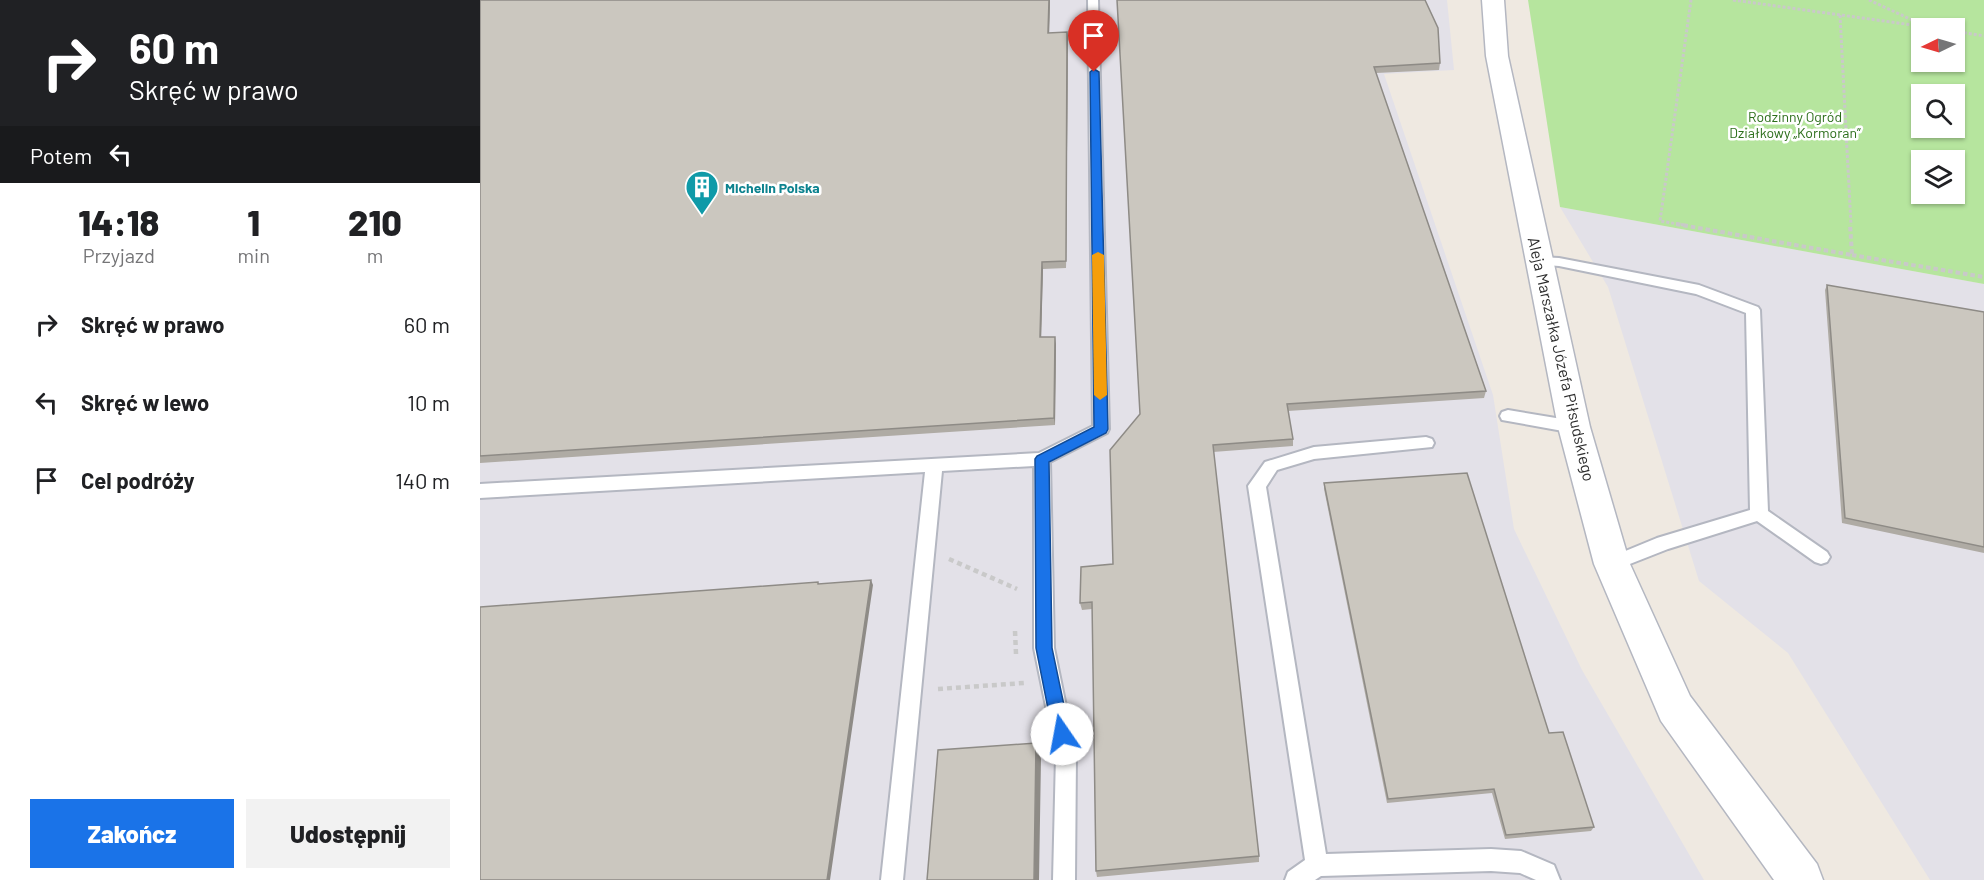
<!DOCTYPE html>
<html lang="pl">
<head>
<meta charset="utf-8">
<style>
  :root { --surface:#fff; --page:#f2f2f2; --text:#202124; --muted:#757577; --accent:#1a73e8 }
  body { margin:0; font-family:Barlow,sans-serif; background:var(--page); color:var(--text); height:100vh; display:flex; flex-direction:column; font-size:22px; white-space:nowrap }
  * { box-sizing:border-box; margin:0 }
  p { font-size:20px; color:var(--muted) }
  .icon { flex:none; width:33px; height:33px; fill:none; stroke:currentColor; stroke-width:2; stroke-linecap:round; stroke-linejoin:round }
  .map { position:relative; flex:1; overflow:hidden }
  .side { display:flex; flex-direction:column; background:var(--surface); width:480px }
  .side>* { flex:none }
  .banner { background:#202124; color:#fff; overflow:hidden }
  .needle { width:39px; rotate:265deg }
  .buttons { position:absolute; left:1431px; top:18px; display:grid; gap:12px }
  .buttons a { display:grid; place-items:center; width:54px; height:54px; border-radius:0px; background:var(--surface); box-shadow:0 2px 4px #0004; font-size:30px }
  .pin { position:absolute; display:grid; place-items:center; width:51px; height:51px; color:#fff; margin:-62px -26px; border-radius:50% 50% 50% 0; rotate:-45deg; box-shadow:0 0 6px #0007 }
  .pin .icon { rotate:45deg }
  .me { position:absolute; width:66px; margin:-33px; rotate:348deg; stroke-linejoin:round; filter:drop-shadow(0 0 4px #0008) }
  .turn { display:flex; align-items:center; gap:21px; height:126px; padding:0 30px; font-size:27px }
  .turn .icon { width:78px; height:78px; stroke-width:2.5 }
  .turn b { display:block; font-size:42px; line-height:51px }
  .then { display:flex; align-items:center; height:57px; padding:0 30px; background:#0003; gap:12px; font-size:22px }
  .eta { display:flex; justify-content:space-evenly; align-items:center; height:102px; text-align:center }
  .eta b { font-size:36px; font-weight:800; line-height:42px }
  .button { display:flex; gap:12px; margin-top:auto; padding:12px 30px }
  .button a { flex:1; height:69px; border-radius:0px; background:var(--accent); color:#fff; font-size:24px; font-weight:800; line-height:69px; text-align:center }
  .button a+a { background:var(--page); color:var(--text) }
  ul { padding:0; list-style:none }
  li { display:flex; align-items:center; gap:18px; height:78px; padding:0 30px }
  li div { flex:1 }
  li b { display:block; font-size:22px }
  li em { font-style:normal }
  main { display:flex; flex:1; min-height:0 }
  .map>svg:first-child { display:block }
  .industrial { fill:#e3e1e8 }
  .green { fill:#b6e59e; fill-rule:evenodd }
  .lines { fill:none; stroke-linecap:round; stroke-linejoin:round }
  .service-casing { stroke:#b4b7c1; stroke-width:4 }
  .tertiary-casing { stroke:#b4b7c1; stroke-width:3 }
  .path-far2 { stroke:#c9c9c9; stroke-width:3; stroke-dasharray:3 2; stroke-linecap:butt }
  .path-far1 { stroke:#c9c9c9; stroke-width:4; stroke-dasharray:4.5 3; stroke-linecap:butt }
  .path { stroke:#c9c9c9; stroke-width:4.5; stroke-dasharray:5 4; stroke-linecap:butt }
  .service { fill:#fff; fill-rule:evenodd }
  .tertiary { fill:#fff; fill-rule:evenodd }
  .wall { fill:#afaba4 }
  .shaded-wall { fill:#8e8b86 }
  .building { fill:#cbc7bf; stroke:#8e8b86; stroke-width:1.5 }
  .route { fill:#1a73e8; stroke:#114b97; stroke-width:1.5 }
  .slow { fill:#f59e0b }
  .labels { text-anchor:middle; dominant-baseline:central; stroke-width:5; stroke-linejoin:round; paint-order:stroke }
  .far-park-label { font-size:14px; fill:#2c6e1b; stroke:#fff }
  .far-culture-label { font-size:14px; font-weight:bold; fill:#0d838f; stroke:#fff; text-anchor:start }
  .street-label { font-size:16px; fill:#2e2e2e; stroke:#fff }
</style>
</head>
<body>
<main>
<section class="side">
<div class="banner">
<div class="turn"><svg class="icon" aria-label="right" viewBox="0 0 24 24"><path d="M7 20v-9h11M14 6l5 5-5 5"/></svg><div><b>60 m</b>Skręć w prawo</div></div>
<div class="then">Potem<svg class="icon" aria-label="left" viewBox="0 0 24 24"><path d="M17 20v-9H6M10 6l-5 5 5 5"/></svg></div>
</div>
<div class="eta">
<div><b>14:18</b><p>Przyjazd</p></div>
<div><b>1</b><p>min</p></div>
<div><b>210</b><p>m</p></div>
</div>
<ul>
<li><svg class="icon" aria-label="right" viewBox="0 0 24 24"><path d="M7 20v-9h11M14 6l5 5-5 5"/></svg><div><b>Skręć w prawo</b></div><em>60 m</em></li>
<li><svg class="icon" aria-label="left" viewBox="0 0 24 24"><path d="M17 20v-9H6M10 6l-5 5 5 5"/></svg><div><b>Skręć w lewo</b></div><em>10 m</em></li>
<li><svg class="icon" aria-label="arrive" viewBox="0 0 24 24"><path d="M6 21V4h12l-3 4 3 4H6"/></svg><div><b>Cel podróży</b></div><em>140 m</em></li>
</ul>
<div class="button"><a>Zakończ</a><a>Udostępnij</a></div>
</section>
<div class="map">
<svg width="1504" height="880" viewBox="0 0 1504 880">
  <rect width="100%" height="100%" fill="#efe9e1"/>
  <path class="industrial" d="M0,0h967l7,70 -70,4 109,321 21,134 68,141 122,210h-1224z
    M1080,207l424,77v596h-54l-142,-227 -89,-72 -91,-294z"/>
  <path class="green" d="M1048,0h456v284l-424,-77zM1442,28h32v34h-32zM1442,94h32v34h-32zM1442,160h32v34h-32z"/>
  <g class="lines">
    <g class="service-casing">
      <path id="service" d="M608,0h10l11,429 -2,4 -57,29 4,186 22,107 -1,125h-22l3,-125 -22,-107v-182l-92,5 -39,409h-22l44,-408 -445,26v-14l559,-31 54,-27z
        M1059,257l20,1 140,27 59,22 2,3 8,201 59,41 3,5 -3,5 -6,2 -6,-2 -58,-41 -89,28 -56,22 -6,-2 -3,-5 3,-5 51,-21 93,-28 -4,-197 -50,-19 -137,-28 -25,-2 -2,-3z
        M1028,410l66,11 6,2 2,4 -2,4 -6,2 -72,-13 -2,-4 2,-4z
        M946,437l6,2 2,4 -2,4 -118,12 -37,11 -11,17 60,367 165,-5 30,2 33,14 6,15h-24l-16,-7 -29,-2 -170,5 -6,4h-30l3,-8 17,-12 -57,-374 17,-24 49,-15z"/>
    </g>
    <g class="tertiary-casing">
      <path id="tertiary" d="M1002,0h22l4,56 82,371 40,137 60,132 127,168 6,16h-49l-113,-159 -67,-157 -36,-137 -72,-371z"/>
    </g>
    <path class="path-far2" d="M1253,0l201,28
      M1389,0l54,25
      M1360,15l11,210
      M1474,31l30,5
      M1204,225l-24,-4 31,-221"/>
    <path class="path-far1" d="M1196,224l176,31 -2,-31
      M1372,255l132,22"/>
    <path class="path" d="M469,559l68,30
      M535,631l1,23
      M458,689l86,-6"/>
    <use href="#service" class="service"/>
    <use href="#tertiary" class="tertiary"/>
  </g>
  <path class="wall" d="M0,0h570l-1,33 18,-1 1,6 -2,230 -23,1 -2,68 15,7 -1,81 -575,38z
    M637,0l323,63 -1,7 -63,3 110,318 -2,7 -196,13 5,28v7l-80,6 46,404v6l-162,15 -1,-6 -4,-262 -10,1 -2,-7 33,-39 27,-150z
    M1347,285l157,27v241l-142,-30 -17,-233z
    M844,483l225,250 45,94 -3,4 -86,8 -13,-46 -105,10 -63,-314z"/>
  <path class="shaded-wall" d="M569,0h1l-1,39 -1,-6z
    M587,32l1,6 -2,230v-7z
    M562,262l1,7 -2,75 -1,-7z
    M575,337l1,7 -1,81 -1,-7z
    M391,580l2,5 -43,295h-3z
    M556,743l5,16 -2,121h-5z"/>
  <path class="building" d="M0,0h569l-1,33 19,-1 -1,229 -24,1 -2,75h15l-1,81 -574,38z
    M637,0h308l13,28 2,35 -66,4 112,324 -199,13 6,35 -80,6 46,411 -163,15 -4,-269 -12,1 1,-36 32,-3 -3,-114 30,-36z
    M1347,285l157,27v235l-139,-29z
    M987,473l82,260 14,-1 31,95 -88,8 -12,-46 -106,10 -64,-316z
    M391,580l-44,300h-347v-273l338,-25v2z
    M556,743l-2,137h-107l11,-130z"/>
  <path class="route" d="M614,69l5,3 9,357 -2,4 -57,29 3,186 18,86 -2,5 -6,2 -6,-2 -3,-5 -17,-86 -1,-189 2,-3 57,-29 -4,-355z"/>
  <path class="slow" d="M618,252l6,3 3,140 -7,5 -6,-5 -2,-140z"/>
  <defs>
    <g id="building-pin" transform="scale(1.725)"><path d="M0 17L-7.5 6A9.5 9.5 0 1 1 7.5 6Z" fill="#0f9aa8" stroke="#fff"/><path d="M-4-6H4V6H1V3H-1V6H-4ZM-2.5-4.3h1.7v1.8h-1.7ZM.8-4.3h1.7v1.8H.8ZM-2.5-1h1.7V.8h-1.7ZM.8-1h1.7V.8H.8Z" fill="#fff"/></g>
  </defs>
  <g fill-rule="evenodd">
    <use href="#building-pin" x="222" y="187"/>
  </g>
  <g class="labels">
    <g class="far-park-label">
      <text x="1315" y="116">Rodzinny Ogród<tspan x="1315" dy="16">Działkowy „Kormoran”</tspan></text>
    </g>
    <g class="far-culture-label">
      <text x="245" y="187">Michelin Polska</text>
    </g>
    <g class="street-label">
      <text transform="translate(1082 359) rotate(77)">Aleja Marszałka Józefa Piłsudskiego</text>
    </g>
  </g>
</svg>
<div class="buttons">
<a><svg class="needle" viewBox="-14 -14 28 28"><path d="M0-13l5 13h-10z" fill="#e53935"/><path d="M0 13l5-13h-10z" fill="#757577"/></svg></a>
<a><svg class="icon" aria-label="search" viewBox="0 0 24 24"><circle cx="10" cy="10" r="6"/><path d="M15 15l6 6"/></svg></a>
<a><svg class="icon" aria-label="layers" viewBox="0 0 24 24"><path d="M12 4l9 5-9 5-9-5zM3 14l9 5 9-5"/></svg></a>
</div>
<div class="pin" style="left:614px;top:72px;background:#d93025"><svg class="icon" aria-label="arrive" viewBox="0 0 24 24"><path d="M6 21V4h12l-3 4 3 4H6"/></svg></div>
<svg class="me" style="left:582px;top:734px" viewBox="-20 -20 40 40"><circle r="19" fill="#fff"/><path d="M0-13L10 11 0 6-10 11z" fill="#1a73e8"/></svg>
</div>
</main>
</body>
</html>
